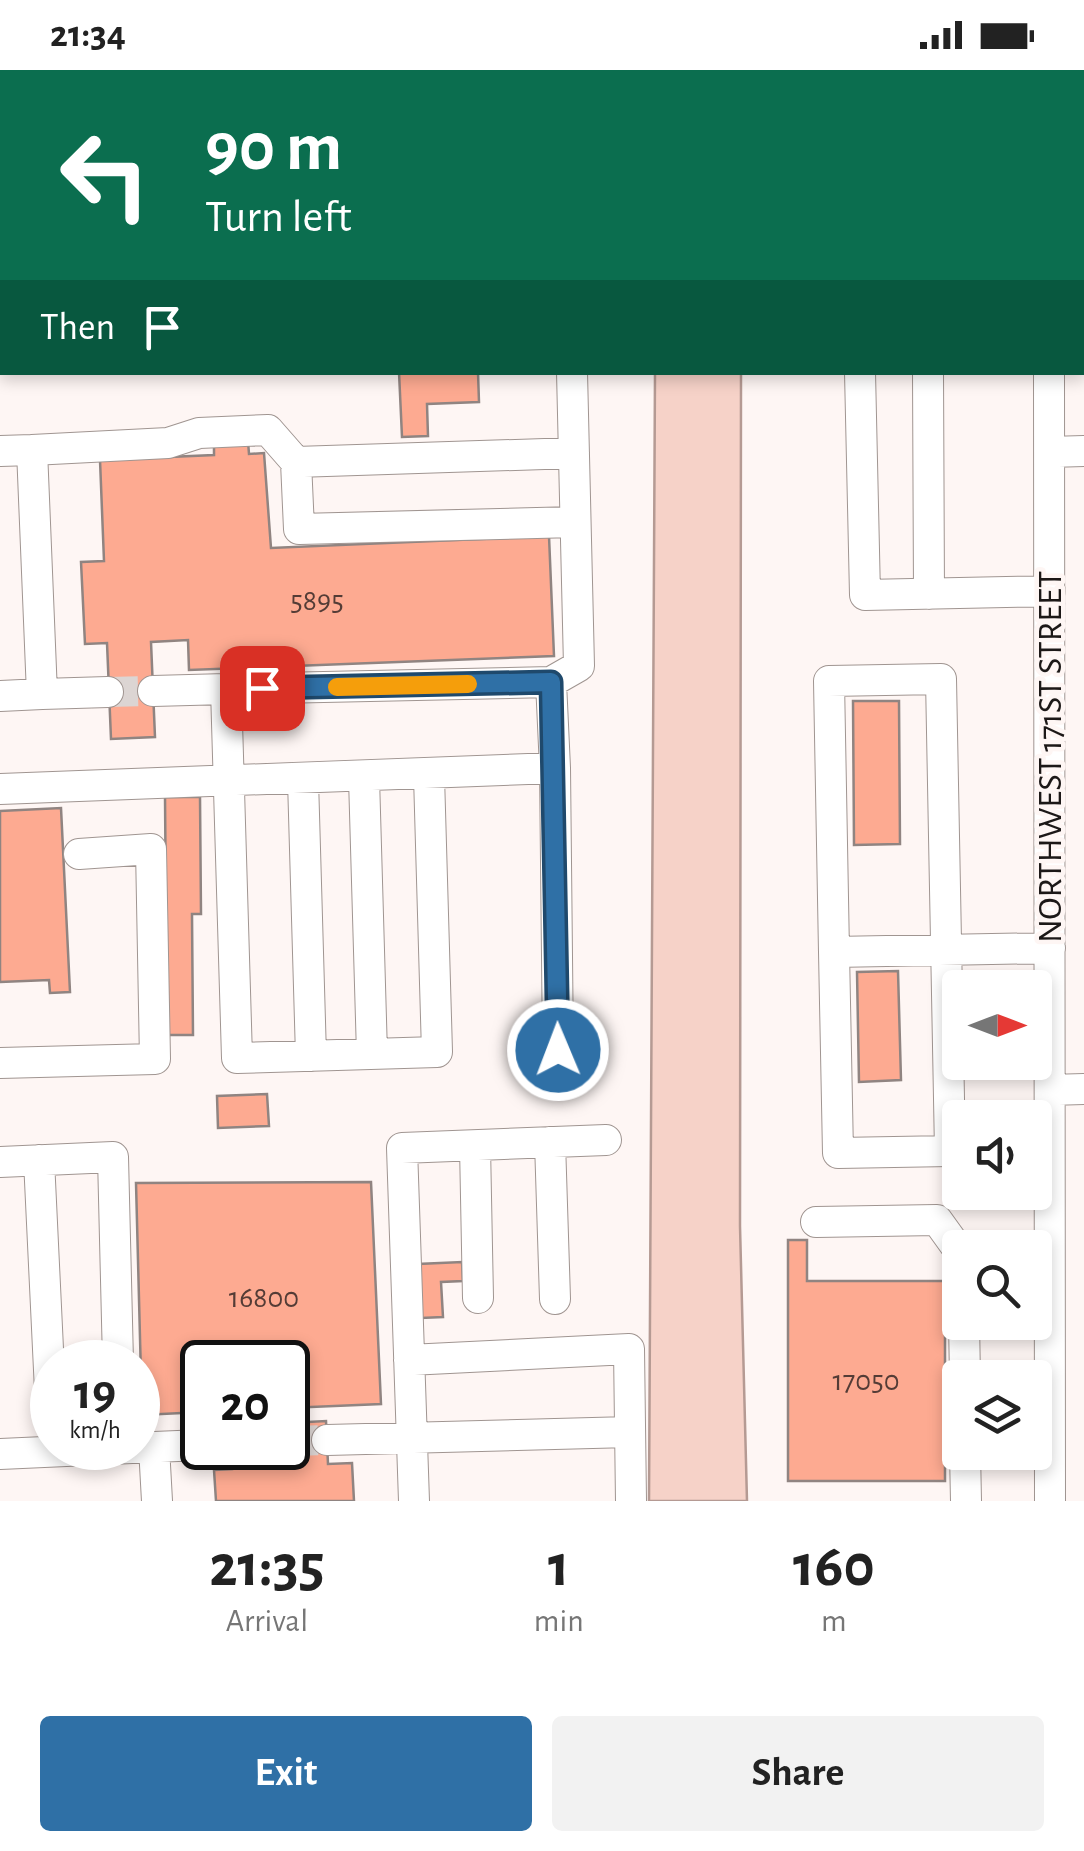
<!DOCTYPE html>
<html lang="en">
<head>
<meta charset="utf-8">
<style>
  :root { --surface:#fff; --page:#f2f2f2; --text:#222; --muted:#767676; --accent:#2f70a6 }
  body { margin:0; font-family:"Alegreya Sans",sans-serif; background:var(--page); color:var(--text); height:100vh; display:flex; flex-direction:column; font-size:38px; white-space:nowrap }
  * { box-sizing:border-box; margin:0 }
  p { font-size:32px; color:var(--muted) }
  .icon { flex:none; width:55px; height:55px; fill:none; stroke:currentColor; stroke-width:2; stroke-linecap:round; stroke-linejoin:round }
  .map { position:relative; height:1431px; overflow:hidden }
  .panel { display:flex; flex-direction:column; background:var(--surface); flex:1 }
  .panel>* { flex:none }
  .top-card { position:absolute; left:0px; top:0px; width:1085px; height:305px; box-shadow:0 5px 15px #0003; background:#0b6e4f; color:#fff; overflow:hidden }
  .needle { width:65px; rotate:90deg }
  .fabs { position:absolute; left:942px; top:900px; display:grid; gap:20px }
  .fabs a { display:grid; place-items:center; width:110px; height:110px; border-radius:10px; background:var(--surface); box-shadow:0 5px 15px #0003; font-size:50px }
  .speed { position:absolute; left:30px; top:1270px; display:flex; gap:20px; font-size:50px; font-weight:700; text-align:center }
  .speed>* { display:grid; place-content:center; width:130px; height:130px; border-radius:50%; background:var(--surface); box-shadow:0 5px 15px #0003; line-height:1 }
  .speed small { font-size:25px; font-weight:400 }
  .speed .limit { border:5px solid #111; border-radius:15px; background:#fff; color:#111 }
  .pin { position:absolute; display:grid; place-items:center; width:85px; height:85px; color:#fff; margin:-42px; border-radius:20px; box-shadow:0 5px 15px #0006 }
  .me { position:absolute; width:110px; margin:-55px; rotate:359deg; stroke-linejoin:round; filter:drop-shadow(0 0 8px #0008) }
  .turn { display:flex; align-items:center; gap:35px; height:210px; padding:0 40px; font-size:45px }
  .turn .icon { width:130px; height:130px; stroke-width:2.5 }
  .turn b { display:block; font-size:70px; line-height:85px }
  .then { display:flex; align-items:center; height:95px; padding:0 40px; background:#0003; gap:20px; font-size:38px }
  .eta { display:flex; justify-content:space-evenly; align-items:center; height:170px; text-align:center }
  .eta b { font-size:60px; font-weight:700; line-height:70px }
  .cta { display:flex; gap:20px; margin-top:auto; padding:20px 40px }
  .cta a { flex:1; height:115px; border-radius:10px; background:var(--accent); color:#fff; font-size:40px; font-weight:700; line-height:115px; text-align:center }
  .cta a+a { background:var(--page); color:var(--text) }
  .status { display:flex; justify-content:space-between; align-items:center; height:70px; padding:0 50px; background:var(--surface); direction:ltr }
  .status svg { height:28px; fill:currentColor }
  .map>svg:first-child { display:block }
  .water { fill:#f6d2c8; stroke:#b59a93; stroke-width:2.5 }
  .building { fill:#fdaa91; stroke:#908481; stroke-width:2.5 }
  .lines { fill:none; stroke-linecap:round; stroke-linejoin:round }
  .minor-tunnel { stroke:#dcd5d3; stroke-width:30; stroke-dasharray:30 15; stroke-linecap:butt }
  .minor-casing { stroke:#a09591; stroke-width:32 }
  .minor { stroke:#fff; stroke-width:30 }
  .route-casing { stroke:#1f496c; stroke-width:25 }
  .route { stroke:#2f70a6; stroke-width:18 }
  .slow { stroke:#f59e0b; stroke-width:18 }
  .labels { text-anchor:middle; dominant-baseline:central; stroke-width:9; stroke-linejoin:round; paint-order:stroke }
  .number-label { font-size:30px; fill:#543c36 }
  .street-label { font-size:35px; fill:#1c1817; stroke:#fef6f4 }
</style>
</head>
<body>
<div class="status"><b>21:34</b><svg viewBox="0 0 49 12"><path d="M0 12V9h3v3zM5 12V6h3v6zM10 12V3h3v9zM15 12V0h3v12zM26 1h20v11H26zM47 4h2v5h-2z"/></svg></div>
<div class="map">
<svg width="1084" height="1431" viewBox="0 0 1084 1431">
  <rect width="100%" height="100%" fill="#fef6f4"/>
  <path class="water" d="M655,303h86l-1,853 7,275h-98z"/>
  <path class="building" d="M0,0h132l1,2h-131l-2,120z
    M399,302h79l1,30 -52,2 1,32 -26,1z
    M248,371l1,13 15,-1 7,95 278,-12 5,120 -365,14 -1,-30 -37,2 4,95 -44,2 -4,-96 -22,1 -4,-82 23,-1 -4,-101 114,-5v-12z
    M853,631h46l1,143 -46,1z
    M165,727h35l1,117h-9l1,121h-26z
    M61,738l9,184 -20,1 -1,-13 -49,2v-171z
    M898,901l3,109 -42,2 -2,-110z
    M267,1024l2,32 -51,2 -1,-32z
    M371,1112l10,222 -93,4v-46h-86v50l-60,3 -6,-232z
    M788,1170h19v41h138v200h-157z
    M462,1192l1,19 -22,1 2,35 -22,1 -3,-54z
    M326,1351l2,43 24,-1 2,38h-138l-2,-31 18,-1 -1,-21h57v-25z"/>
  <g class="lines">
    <path class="minor-tunnel" d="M108,622l45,-1
      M288,1371l39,-1"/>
    <g class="minor-casing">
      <path id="minor" d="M504,0v2
        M853,0v2
        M927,0v2
        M1049,0v2
        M0,265h2
        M1082,289h2
        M860,302l5,223 185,-4
        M928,302l1,222
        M1049,302l1,1129
        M32,380l136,-7 31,-10 69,-3 28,32 278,-9
        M0,381l32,-1 10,244 -42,2
        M1050,382l34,-1
        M296,392l3,67 276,-7
        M551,612l28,-16 -7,-294
        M153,621l73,-2
        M42,624l66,-2
        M429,706l8,276 -200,6 -11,-369 325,-7 4,86
        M364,708l8,276
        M303,710l8,276
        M0,719l555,-21 3,282
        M834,882l-5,-271 112,-2 9,472 -112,2 -4,-201 216,-4
        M0,993l155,-4 -4,-210 -72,5
        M1050,1020l34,-1
        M550,1072l5,157
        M475,1076l3,152
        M39,1090l12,252
        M0,1092l113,-5 5,205
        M816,1152l121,-2 23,32
        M964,1252l1,56
        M409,1290l220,-11 2,152
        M327,1370l303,-8
        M154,1377l48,-2
        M965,1382l1,49
        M0,1384l154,-7 3,54
        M414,1431l-12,-353 204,-8"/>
    </g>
    <use href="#minor" class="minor"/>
  </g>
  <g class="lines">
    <g class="route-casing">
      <path id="route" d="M262,618l289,-6 7,368"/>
    </g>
    <use href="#route" class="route"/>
    <path class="slow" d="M337,617l131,-3"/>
  </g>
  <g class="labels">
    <g class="number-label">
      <text x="317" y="531">5895</text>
      <text x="264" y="1228">16800</text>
      <text x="866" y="1311">17050</text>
    </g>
    <g class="street-label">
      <text transform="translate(1050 687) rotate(-90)">NORTHWEST 171ST STREET</text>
    </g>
  </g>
</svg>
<div class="fabs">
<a><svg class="needle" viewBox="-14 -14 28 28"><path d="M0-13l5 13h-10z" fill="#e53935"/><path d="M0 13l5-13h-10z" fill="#767676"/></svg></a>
<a><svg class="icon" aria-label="sound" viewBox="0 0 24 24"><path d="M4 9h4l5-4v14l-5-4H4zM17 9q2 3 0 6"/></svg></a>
<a><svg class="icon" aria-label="search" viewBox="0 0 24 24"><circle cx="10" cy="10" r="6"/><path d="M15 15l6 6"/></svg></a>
<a><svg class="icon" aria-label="layers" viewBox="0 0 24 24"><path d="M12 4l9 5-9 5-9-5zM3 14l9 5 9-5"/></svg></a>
</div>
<div class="speed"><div>19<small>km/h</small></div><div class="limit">20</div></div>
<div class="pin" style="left:262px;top:618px;background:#d93025"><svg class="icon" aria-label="arrive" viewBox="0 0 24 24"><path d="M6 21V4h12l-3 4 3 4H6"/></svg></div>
<svg class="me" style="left:558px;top:980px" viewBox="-20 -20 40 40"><circle r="17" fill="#2f70a6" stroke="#fff" stroke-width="3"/><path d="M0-11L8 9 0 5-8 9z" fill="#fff"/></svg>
<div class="top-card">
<div class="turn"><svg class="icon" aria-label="left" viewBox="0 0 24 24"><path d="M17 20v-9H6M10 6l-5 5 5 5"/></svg><div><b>90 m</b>Turn left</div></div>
<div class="then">Then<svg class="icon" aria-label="arrive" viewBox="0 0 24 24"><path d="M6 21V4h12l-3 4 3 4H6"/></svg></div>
</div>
</div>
<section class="panel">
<div class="eta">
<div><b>21:35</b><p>Arrival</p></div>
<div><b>1</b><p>min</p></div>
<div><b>160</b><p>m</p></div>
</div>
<div class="cta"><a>Exit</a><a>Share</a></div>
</section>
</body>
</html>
